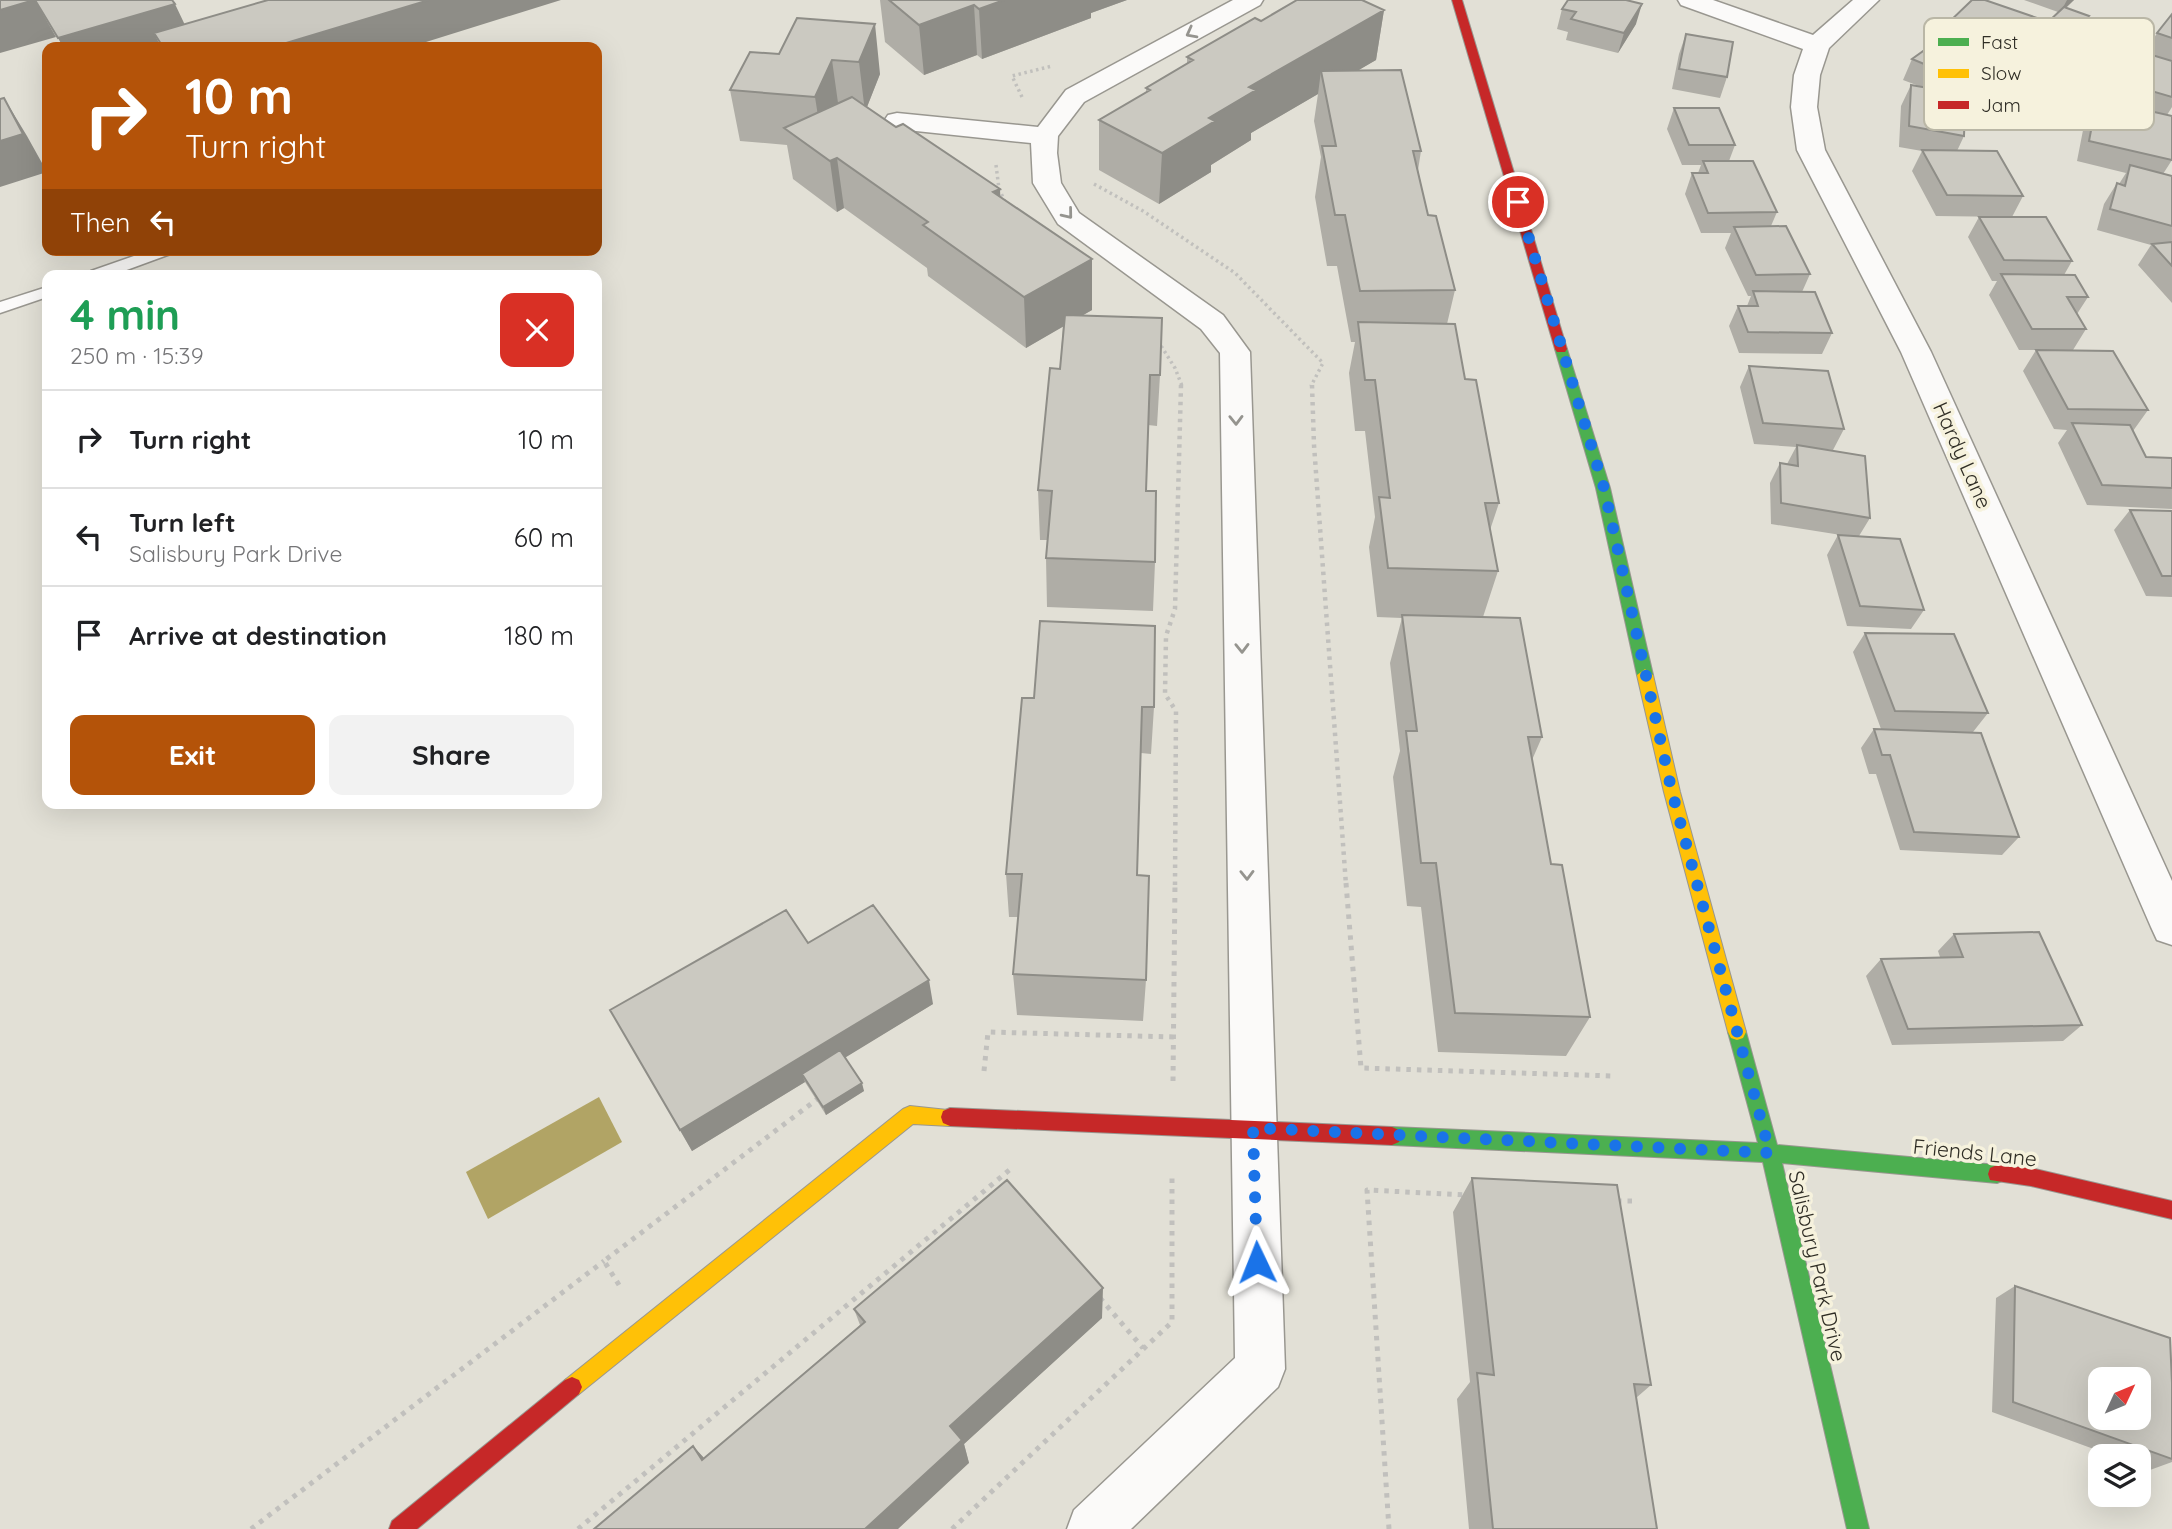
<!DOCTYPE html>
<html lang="en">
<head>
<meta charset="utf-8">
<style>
  :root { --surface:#fff; --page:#f2f2f2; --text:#202124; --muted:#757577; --line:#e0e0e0; --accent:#b45309 }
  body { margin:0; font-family:Quicksand,sans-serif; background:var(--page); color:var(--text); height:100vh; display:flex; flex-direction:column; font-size:26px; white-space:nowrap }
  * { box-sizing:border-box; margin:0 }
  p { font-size:23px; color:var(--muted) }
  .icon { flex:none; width:38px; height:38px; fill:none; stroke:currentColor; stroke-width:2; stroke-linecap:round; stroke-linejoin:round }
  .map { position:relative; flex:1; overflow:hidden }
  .sheet { position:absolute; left:42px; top:270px; width:560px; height:539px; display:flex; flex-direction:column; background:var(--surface); border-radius:14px; box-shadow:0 7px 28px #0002 }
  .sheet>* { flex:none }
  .hud { position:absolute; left:42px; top:42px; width:560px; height:214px; border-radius:14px; box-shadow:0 7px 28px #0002; background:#b45309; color:#fff; overflow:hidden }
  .needle { width:46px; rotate:46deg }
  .controls { position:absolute; left:2088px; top:1367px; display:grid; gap:14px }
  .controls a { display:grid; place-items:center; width:63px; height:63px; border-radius:14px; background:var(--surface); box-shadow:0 7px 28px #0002; font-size:35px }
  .pin { position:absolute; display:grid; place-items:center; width:60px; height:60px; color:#fff; margin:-30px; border:4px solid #fff; border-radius:50%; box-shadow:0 2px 7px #0007 }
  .me { position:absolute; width:77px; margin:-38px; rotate:358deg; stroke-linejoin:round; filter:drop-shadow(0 0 5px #0008) }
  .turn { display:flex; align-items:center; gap:24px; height:147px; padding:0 28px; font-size:32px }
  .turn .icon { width:91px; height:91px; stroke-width:2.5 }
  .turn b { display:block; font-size:49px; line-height:60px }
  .then { display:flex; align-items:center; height:66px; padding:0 28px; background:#0003; gap:14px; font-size:26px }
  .round { display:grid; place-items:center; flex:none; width:74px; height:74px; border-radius:14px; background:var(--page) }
  .summary { display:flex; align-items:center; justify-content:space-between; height:119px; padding:0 28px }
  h1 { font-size:42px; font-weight:700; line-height:52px; color:#1e9e55 }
  .button { display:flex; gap:14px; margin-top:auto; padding:14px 28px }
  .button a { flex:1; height:80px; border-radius:14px; background:var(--accent); color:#fff; font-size:28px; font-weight:700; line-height:80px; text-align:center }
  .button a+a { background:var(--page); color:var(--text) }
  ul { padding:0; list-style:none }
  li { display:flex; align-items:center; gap:21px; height:98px; padding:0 28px; border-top:2px solid var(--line) }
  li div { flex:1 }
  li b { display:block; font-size:26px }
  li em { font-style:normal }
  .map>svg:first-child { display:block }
  .water { fill:#b1a465 }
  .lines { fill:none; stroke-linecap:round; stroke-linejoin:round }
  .lane-casing { stroke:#999790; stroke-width:3 }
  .street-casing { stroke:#999790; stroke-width:3 }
  .fast-casing { stroke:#999790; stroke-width:2 }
  .slow-casing { stroke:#999790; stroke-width:2 }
  .jam-casing { stroke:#999790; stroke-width:2 }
  .path-far2 { stroke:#c1c0bd; stroke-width:3.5; stroke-dasharray:2.5 3.5; stroke-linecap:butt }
  .path-far1 { stroke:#c1c0bd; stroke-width:4.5; stroke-dasharray:3.5 5; stroke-linecap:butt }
  .path { stroke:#c1c0bd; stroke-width:5; stroke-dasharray:4.5 6; stroke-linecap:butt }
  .lane { fill:#fbfaf9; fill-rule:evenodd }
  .street { fill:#fbfaf9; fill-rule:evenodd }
  .fast { fill:#4caf50; fill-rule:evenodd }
  .slow { fill:#ffc107; fill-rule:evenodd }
  .jam { fill:#c62828; fill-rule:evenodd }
  .wall { fill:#afada6 }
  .shaded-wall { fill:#8e8d87 }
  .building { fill:#cbc9c1; stroke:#8e8d87; stroke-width:2; fill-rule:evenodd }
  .oneway { stroke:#95948f }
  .route { stroke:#1a73e8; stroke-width:12; stroke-dasharray:0 21.6 }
  .labels { text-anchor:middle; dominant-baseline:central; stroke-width:7; stroke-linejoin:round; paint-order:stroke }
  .street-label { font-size:21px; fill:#2f2d25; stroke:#f6f2dd }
  .key { fill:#f6f2dd; stroke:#bab7a6; stroke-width:2 }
  .key-label { font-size:19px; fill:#2f2d25 }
</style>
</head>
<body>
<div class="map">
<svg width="2172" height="1529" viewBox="0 0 2172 1529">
  <rect width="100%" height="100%" fill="#e2e0d6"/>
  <path class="water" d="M599,1097l23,45 -134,77 -22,-47z"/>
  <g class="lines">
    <g class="lane-casing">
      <path id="lane" d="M151,250h24l-2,3 -60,22h-24l2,-4z
        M47,287v10l-47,16v-11z"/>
    </g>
    <g class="street-casing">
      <path id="street" d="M1233,0h30l-3,5 -176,97 -26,34 -1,17 4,30 18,30 144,102 27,37 35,1017 -7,18 -147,142h-64l7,-19 161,-152 -15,-1005 -19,-24 -143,-105 -25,-41 -2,-40 -134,-14 -9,-2 -4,-6 4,-6 9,-2 141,14 28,-37z
        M1678,0h35l100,35 40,-35h26l-50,48 -9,27 -3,32 8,43 106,202 241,529v64l-15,-5 -6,-13 -250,-575 -104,-202 -6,-43 3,-32 9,-26 -122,-44z"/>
    </g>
    <g class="fast-casing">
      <path id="fast" d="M1561,345l6,4 43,139 43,187 -8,6 -8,-6 -41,-187 -41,-139z
        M1737,1024l6,2 3,6 31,113 220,20 7,3 2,6 -2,6 -7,3 -215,-20 87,366h-22l-84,-367 -371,-17 -7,-3 -2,-6 2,-6 7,-3 366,16 -30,-111 3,-6z"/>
    </g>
    <g class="slow-casing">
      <path id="slow" d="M1645,669l8,6 27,117 66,240 -3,6 -6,2 -6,-2 -3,-6 -64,-240 -27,-117z
        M910,1106l47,5 2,6 -2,6 -7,3 -37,-2 -334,270 -7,3 -7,-3 -3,-7 3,-7 338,-271z"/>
    </g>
    <g class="jam-casing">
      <path id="jam" d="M1452,0h10l105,349 -2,3h-8l-2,-3z
        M950,1108l442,19 7,3 2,6 -2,6 -7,3 -442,-19 -7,-3 -2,-6 2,-6z
        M1997,1165l34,3 141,33v18l-141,-33 -41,-6 -2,-6 2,-6z
        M572,1377l7,3 3,7 -3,7 -162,135h-28l3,-8 173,-141z"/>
    </g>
    <path class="path-far2" d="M1022,97l-10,-21 40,-10
      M996,165l3,24 7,15
      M1094,184l49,27 92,62 88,90 -12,23
      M1158,341l17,27 7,18"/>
    <path class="path-far1" d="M1312,385l2,60 32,440
      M1175,885l1,-174 -11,-17 1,-58 9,-27 6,-224"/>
    <path class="path" d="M1346,883l15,185 252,8
      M984,1071l4,-39 186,5
      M1173,1081l2,-198
      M1617,1201h19
      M619,1285l-15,-24 216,-164
      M1100,1298l43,50
      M251,1529l353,-268
      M578,1529l435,-362
      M952,1529l220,-207v-149
      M1389,1529l-22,-339 100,5"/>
    <use href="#lane" class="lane"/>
    <use href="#street" class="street"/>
    <use href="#fast" class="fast"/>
    <use href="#slow" class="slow"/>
    <use href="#jam" class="jam"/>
  </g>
  <path class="wall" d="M880,0h247l-36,13v5l-109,41 -5,-4 -53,20 -39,-33z
    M2024,0h50l-8,8 17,19 -15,13 -25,-9 6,-10 9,-9z
    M1562,9l74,15 -18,29 -52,-13 2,-8 -11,-3z
    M1384,10l-8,50 -18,10 63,81 -3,19 10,45 27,75 -8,34 18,55 34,124 -9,27 8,41 -15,46 59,120 -10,23 19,104 39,153 -24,39 -128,-4 -17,-145 -14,-1 -14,-129 7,-26 -10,-88 12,-45 -25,-1 -8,-70 6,-30 -10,-86h-10l-6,-58 6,-31h-4l-14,-76h-10l-12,-69 6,-40 -7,-36 4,-27 -67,39v7l-40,25v7l-52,32 -60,-34v-50l47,-27v-5l41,-24v-7l74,-36z
    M2172,14v93l-5,8 5,45 -9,14 9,2v127l-34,-38 13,-20 -54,-15 7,-26 13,-21 2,1 7,-11 -49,-12 8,-41 12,-21 33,8 3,-6 -34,-10 21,-37 17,6 8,-7 12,-20z
    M797,18l83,56 -13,33 225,152v51l-9,5 77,60 -3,51 -9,-1 -2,66 9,71 -2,49 -106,-4 -1,-49 1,-18h-7l-2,-50 22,-121 3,-43 -37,22 -98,-72 -1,-8 -83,-60 -7,4 -44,-33 -6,-34 -47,-4 -10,-51 49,-36z
    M2040,19l-10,21 -27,26 -3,-1 -7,12 -22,18 3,14 -10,18v9l-7,15 66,45 -11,21 -76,-1 -24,-45 10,-20 -23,-4 2,-41 10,-21 8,1 -16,-6 9,-21 29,-21 7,-15z
    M1686,34l41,43 -7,21 -48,-9 7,-35z
    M1674,108l61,37 -6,16 48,51 -6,14 39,48 -8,18 30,41 -10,21 -83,-1 -10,-27 9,-20h9l4,-10h-3l-23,-48 6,-15h-30l-16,-39 7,-21h6l3,-8h-19l-15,-36z
    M1979,217l93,44 -8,14 24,22 -11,17 9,15 -13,21h-54l-30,-55 8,-14h-5l-24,-44z
    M2036,350l112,60 -15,21 13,26 26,1v51l-85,-4 -29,-62 9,-13 -13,-1 -31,-58z
    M1749,366l95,63 -11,21 -13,-1 50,69 -11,18 65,74 -13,19 -64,-3 -20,-71 11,-20h3l-70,-11 -1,-41 10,-20 7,1 9,-17 -42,-3 -14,-57z
    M2130,510l42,1v86l-26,-1 -32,-66z
    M1865,633l123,80 -15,19 -54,-1 100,106 -17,18 -102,-5 -24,-76h-7l-8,-26 13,-19h7l-28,-77z
    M1022,698l132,9 -3,47 -10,-1 -4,122 9,105 -3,41 -126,-6 -4,-41 5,-57h-9l-3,-43z
    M1954,934l128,91 -19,16 -171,4 -26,-69 15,-17 59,-2 -2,-6z
    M808,943l125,61 -88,53 19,34 -38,24 -21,-33 -113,69 -82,-141z
    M1472,1178l179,207 -15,13 21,131h-188l-12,-130 13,-17 -17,-170z
    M2015,1286l157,97v79l-22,8 -12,-5v-9h-25l-121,-44 4,-114z
    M854,1309l248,9 -138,126 5,19 -375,66 99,-83 11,12 156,-133z"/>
  <path class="shaded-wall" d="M35,0l21,37 -56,16v-43z
    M429,0h132l-151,47h-137z
    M1004,0h123l-36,13v5l-109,41 -3,-50z
    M2067,0h7l-14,13z
    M175,4l18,38 -39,-9 7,14h-98l-5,-9z
    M1642,4l-6,20 -18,29 6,-20z
    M974,5l3,50 -53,20 -5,-50z
    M1384,10l-8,50 -51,30 -4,-19 -3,23 -67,39v7l-40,25v7l-52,32 3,-51 87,-66z
    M2089,16l-6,11 -15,13 6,-10z
    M2040,19l-10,21 -27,26 11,-20z
    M875,24l5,50 -15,38 -6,-50z
    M2004,57l-11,20 -33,27 10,-21z
    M832,60l7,50 -16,38 -8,-51z
    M4,98l23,38 20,36 -47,15v-46z
    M837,158l7,50 -7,4 -7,-51z
    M1000,189l2,51 -9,-48z
    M1092,259v51l-66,38 -2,-51z
    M929,980l4,24 -126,77 -5,-7 3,8 -113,69 -12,-21z
    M862,1083l2,8 -38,24 -3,-8z
    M1103,1288l-1,30 -138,126 5,19 -71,66h-33l85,-103z
    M693,1446l21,23 -12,-9z"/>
  <path class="building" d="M0,0h34l-34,10z
    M35,0h137l3,4 -117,34z
    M268,0h161l-156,47h-110l-9,-14z
    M889,0h115l-25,9 -5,-4 -55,20z
    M1297,0h65l22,10 -135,77 7,3 -47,28 6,3 -53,32 -63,-33 51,-30 -4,-2 47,-28 -6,-3 68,-39 6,3z
    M1568,0h58l16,4 -18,29 -53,-14 5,-7 -14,-3z
    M1972,0h13l55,19 -26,27 -66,-23z
    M2064,7l25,9 -15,14 -25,-9z
    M2172,14v24l-15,-5z
    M797,18l78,6 -16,38 -27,-2 -17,37 -85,-7 20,-38 29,2z
    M1686,34l47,8 -6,35 -48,-8z
    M1947,34l57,23 -34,26 -58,-24z
    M2142,52l30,9v36l-31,-9 4,-7 -34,-10 9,-17 17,6z
    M1401,70l20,81h-8l15,64 8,1 19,74 -95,1 -15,-76h-10l-13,-69h14l-15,-75z
    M1911,85l63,11v13l-9,-2 -1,29 -55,-10z
    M852,97l44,30 7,-3 97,65 -7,3 99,67 -68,38 -101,-72 5,-3 -91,-64 -7,3 -46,-33z
    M4,98l19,36 -23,7v-42z
    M2097,99l75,17v44l-83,-19z
    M1674,108h45l16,37h-46z
    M1922,150l75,1 26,45 -76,-1z
    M1703,161h50l24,51 -69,1 -16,-40h16z
    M2130,165l42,11v50l-62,-17 7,-26 8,3z
    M1979,217h67l26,44 -68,-1z
    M1786,226l24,48 -54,1 -22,-48z
    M2172,242v24l-20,-22z
    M2001,274l74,1 13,22h-21l19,32h-54z
    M1753,291l62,1 17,41 -84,-1 -10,-26h20z
    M1065,315l97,3 -2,57h-10l-4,116h10l-1,71 -109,-4 6,-67 -14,-1 12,-122 10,1z
    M1358,322l97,2 10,55 11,1 23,123h-14l13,68 -110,-3 -9,-71 11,1 -15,-118h-10z
    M2036,350l77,1 35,59 -80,-1z
    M1749,366l79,5 16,58 -81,-6z
    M2072,423l58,2 16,32 26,1v30l-70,-3z
    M1797,445l68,11 5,62 -89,-15 -1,-40 18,3z
    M2130,510l42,1v65h-10z
    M1838,535l62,4 24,71 -64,-4z
    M1402,615l118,3 22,119h-14l23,127 11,1 28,152 -135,-4 -19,-150h-15l-15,-132h11z
    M1040,621l115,5 -1,81h-12l-5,168 12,1 -3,104 -133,-6 9,-100h-16l16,-176h12z
    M1865,633l89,1 34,79 -93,-2z
    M1874,729l107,4 38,104 -105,-5 -24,-77h-8z
    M873,905l56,75 -249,150 -70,-120 176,-100 22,33z
    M2039,932l43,93 -174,4 -27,-70 82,-2 -9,-23z
    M840,1050l22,33 -39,24 -21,-33z
    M1472,1178l145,7 34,200 -17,-1 23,145h-164l-16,-156 17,2z
    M1007,1180l96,108 -153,138 12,14 -97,89h-271l99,-83 9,14 163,-138 -11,-13z
    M2015,1286l155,52 2,45v76l-159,-57zM2100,1379h38v39h-38z"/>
  <defs><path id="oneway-chevron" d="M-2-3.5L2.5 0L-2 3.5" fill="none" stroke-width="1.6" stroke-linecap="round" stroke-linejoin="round" transform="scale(1.75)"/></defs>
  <g class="oneway">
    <use href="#oneway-chevron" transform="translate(1191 33) rotate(152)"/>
    <use href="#oneway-chevron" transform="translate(1068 214) rotate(51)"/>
    <use href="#oneway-chevron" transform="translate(1236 420) rotate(89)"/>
    <use href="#oneway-chevron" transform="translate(1242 648) rotate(89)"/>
    <use href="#oneway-chevron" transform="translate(1247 875) rotate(89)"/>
  </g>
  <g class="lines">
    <path class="route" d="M1257,1262l-4,-134 517,25 -98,-361 -68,-304 -86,-286"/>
  </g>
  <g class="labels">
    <g class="street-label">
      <text transform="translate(1963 455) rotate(66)">Hardy Lane</text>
      <text transform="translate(1975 1152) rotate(6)">Friends Lane</text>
      <text transform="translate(1818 1266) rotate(77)">Salisbury Park Drive</text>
    </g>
  </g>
  <rect x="1924" y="18" width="230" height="112" rx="10" class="key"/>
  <rect x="1938" y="38" width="31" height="8" fill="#4caf50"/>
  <rect x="1938" y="69" width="31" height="9" fill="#ffc107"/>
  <rect x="1938" y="101" width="31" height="8" fill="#c62828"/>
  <g class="key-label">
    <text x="1981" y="49">Fast</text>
    <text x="1981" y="80">Slow</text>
    <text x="1981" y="112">Jam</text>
  </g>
</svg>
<div class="controls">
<a><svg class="needle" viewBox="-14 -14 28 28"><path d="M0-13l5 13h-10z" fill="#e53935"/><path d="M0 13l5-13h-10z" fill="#757577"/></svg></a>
<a><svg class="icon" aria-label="layers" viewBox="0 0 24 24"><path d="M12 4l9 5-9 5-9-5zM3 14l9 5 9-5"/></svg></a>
</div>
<div class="pin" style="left:1518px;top:202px;background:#d93025"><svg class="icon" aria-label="arrive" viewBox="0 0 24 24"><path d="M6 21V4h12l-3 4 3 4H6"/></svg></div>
<svg class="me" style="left:1257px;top:1262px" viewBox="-20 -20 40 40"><path d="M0-17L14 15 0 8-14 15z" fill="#1a73e8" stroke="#fff" stroke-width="4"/></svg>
<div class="hud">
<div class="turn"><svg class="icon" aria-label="right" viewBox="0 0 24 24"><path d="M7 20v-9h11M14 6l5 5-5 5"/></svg><div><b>10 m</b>Turn right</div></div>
<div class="then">Then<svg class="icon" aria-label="left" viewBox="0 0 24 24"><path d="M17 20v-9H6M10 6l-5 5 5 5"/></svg></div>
</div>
<section class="sheet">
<div class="summary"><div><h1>4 min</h1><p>250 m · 15:39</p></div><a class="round" style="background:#d93025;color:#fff"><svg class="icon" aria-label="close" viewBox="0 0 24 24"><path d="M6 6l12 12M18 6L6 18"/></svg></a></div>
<ul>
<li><svg class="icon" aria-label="right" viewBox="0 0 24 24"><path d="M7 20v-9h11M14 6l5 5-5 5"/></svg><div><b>Turn right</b></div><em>10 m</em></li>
<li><svg class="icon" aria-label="left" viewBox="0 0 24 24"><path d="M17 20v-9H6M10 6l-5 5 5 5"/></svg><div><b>Turn left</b><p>Salisbury Park Drive</p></div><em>60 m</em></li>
<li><svg class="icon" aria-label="arrive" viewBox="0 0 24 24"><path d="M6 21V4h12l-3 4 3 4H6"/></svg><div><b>Arrive at destination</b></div><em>180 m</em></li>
</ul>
<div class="button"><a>Exit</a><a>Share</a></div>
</section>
</div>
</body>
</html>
